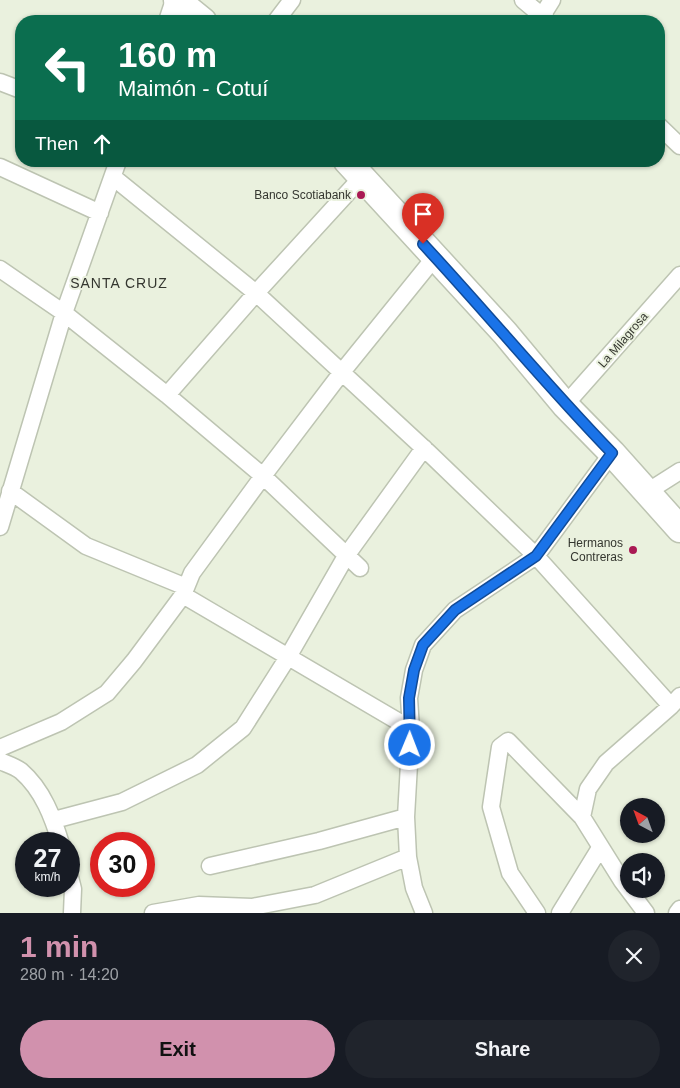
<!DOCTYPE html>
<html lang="en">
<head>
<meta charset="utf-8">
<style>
  :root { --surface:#171b24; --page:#20242c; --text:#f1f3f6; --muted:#9ea1a6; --accent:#d191ad }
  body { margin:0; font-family:Arial,sans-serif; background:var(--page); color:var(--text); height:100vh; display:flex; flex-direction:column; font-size:19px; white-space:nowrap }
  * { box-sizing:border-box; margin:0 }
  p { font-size:16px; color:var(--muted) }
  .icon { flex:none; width:28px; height:28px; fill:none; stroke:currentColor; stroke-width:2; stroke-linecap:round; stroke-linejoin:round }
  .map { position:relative; height:913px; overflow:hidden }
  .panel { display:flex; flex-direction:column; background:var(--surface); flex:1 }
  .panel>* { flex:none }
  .guide { position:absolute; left:15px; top:15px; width:650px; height:152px; border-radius:20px; box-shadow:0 1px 4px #0004; background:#0b6e4f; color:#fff; overflow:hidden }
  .needle { width:32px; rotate:319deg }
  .fabs { position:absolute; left:620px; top:798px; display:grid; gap:10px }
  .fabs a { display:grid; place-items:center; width:45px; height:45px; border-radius:50%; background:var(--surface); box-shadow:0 1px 4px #0004; font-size:25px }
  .speed { position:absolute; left:15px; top:832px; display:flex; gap:10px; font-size:25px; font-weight:700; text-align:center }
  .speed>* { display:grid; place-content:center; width:65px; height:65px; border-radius:50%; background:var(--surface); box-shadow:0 1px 4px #0004; line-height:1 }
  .speed small { font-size:12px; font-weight:400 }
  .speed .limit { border:8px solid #d22; background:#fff; color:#111 }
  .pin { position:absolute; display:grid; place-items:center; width:42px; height:42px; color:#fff; margin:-51px -21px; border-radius:50% 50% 50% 0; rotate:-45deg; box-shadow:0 0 5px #0007 }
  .pin .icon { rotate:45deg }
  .me { position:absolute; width:55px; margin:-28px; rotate:1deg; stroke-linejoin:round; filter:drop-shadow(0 0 4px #0008) }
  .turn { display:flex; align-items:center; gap:18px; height:105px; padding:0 20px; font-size:22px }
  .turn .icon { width:65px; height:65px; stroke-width:2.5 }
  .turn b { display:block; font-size:35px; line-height:42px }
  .then { display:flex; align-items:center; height:48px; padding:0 20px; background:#0003; gap:10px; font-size:19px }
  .round { display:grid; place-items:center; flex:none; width:52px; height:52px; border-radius:26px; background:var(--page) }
  .head { display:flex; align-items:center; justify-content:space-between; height:85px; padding:0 20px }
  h1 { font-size:30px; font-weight:800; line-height:38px; color:var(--accent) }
  .button { display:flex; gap:10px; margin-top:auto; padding:10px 20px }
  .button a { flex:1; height:58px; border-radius:30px; background:var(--accent); color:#111; font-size:20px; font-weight:800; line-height:58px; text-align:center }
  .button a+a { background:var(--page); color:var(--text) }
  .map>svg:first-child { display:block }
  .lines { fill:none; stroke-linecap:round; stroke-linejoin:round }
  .street-casing { stroke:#bdc4b2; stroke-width:19 }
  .primary-casing { stroke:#bdc4b2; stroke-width:29 }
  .street { stroke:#fff; stroke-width:16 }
  .primary { stroke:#fff; stroke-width:26 }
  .route-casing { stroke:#114b97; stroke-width:12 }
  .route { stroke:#1a73e8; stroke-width:9 }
  .poi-dot { fill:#a91953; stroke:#eaf1de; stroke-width:2 }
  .labels { text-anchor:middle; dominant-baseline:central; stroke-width:4; stroke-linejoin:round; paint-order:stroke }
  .poi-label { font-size:12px; fill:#34362f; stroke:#eaf1de; text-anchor:end }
  .street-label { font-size:12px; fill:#34362f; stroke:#eaf1de }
  .neighbourhood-label { font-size:14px; letter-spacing:1px; fill:#34362f; stroke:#eaf1de }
</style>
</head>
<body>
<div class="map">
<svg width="680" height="913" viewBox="0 0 680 913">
  <rect width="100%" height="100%" fill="#eaf1de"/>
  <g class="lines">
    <g class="street-casing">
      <path id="street" d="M523,0l25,21
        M542,16l10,-16
        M167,21l7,-21
        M276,21l16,-21
        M0,82l21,8
        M659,126l21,20
        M0,167l100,46
        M113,177l143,116 173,160 107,103 135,150
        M0,269l64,44 103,82 96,81 97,92
        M167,395l89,-102 106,-116
        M565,405l115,-130
        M10,491l76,55 100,41
        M647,492l33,-21
        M0,527l64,-214 54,-152
        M183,595l228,134
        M0,748l61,-26 46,-29 27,-32 49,-66 9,-22 71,-97 79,-104 93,-115
        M0,761c7,3 16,6 21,10 22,19 32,47 40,73
        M54,820l68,-18 75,-37 46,-37 45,-71 58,-101 78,-108
        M210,866l109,-25 87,-24
        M69,873l4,16 -1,24
        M153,913l46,-8 53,2 63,-12 93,-38
        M424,913l-10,-25 -6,-31 -2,-40 5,-88 -2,-31 5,-28 9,-25 32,-35 81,-54 76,-103
        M537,913l-27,-40 -19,-66 9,-60 8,-6 74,76
        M560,913l40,-65
        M646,913l-24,-32 -40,-64 6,-28 18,-26 65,-57 9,-10
        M677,913l3,-4"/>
    </g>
    <g class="primary-casing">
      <path id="primary" d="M177,0l26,21
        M347,161l158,172 60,72 47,48 68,76"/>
    </g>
    <use href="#street" class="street"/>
    <use href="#primary" class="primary"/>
  </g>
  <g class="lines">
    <g class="route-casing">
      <path id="route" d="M410,745l-1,-47 5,-28 9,-25 32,-35 81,-54 76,-103c-65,-67 -125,-140 -189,-209"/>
    </g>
    <use href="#route" class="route"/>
  </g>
  <g class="poi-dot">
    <circle cx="361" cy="195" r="5"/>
    <circle cx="633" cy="550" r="5"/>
  </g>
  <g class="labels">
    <g class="poi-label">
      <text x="351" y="195">Banco Scotiabank</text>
      <text x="623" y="543">Hermanos<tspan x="623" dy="14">Contreras</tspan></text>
    </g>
    <g class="street-label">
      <text transform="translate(623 340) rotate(-49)">La Milagrosa</text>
    </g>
    <g class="neighbourhood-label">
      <text x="119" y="283">SANTA CRUZ</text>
    </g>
  </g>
</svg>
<div class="fabs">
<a><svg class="needle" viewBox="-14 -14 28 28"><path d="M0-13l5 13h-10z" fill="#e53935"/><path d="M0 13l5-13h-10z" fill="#9ea1a6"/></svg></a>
<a><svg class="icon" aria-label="sound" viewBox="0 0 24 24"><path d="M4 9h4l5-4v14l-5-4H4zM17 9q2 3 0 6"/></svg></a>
</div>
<div class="speed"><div>27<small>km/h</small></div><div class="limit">30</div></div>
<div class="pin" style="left:423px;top:244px;background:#d93025"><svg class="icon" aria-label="arrive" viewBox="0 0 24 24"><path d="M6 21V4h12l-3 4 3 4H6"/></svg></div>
<svg class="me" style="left:410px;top:745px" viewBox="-20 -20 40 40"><circle r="17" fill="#1a73e8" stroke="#fff" stroke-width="3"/><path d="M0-11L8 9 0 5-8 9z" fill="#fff"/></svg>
<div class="guide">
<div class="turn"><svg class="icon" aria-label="left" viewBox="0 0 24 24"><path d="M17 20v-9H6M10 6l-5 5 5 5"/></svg><div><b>160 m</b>Maimón - Cotuí</div></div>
<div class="then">Then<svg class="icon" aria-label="ahead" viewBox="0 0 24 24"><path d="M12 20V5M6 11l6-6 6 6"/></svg></div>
</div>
</div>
<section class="panel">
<div class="head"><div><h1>1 min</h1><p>280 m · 14:20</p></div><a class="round"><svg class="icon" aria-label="close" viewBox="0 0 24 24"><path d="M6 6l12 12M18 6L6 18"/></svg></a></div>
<div class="button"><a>Exit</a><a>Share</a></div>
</section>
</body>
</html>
